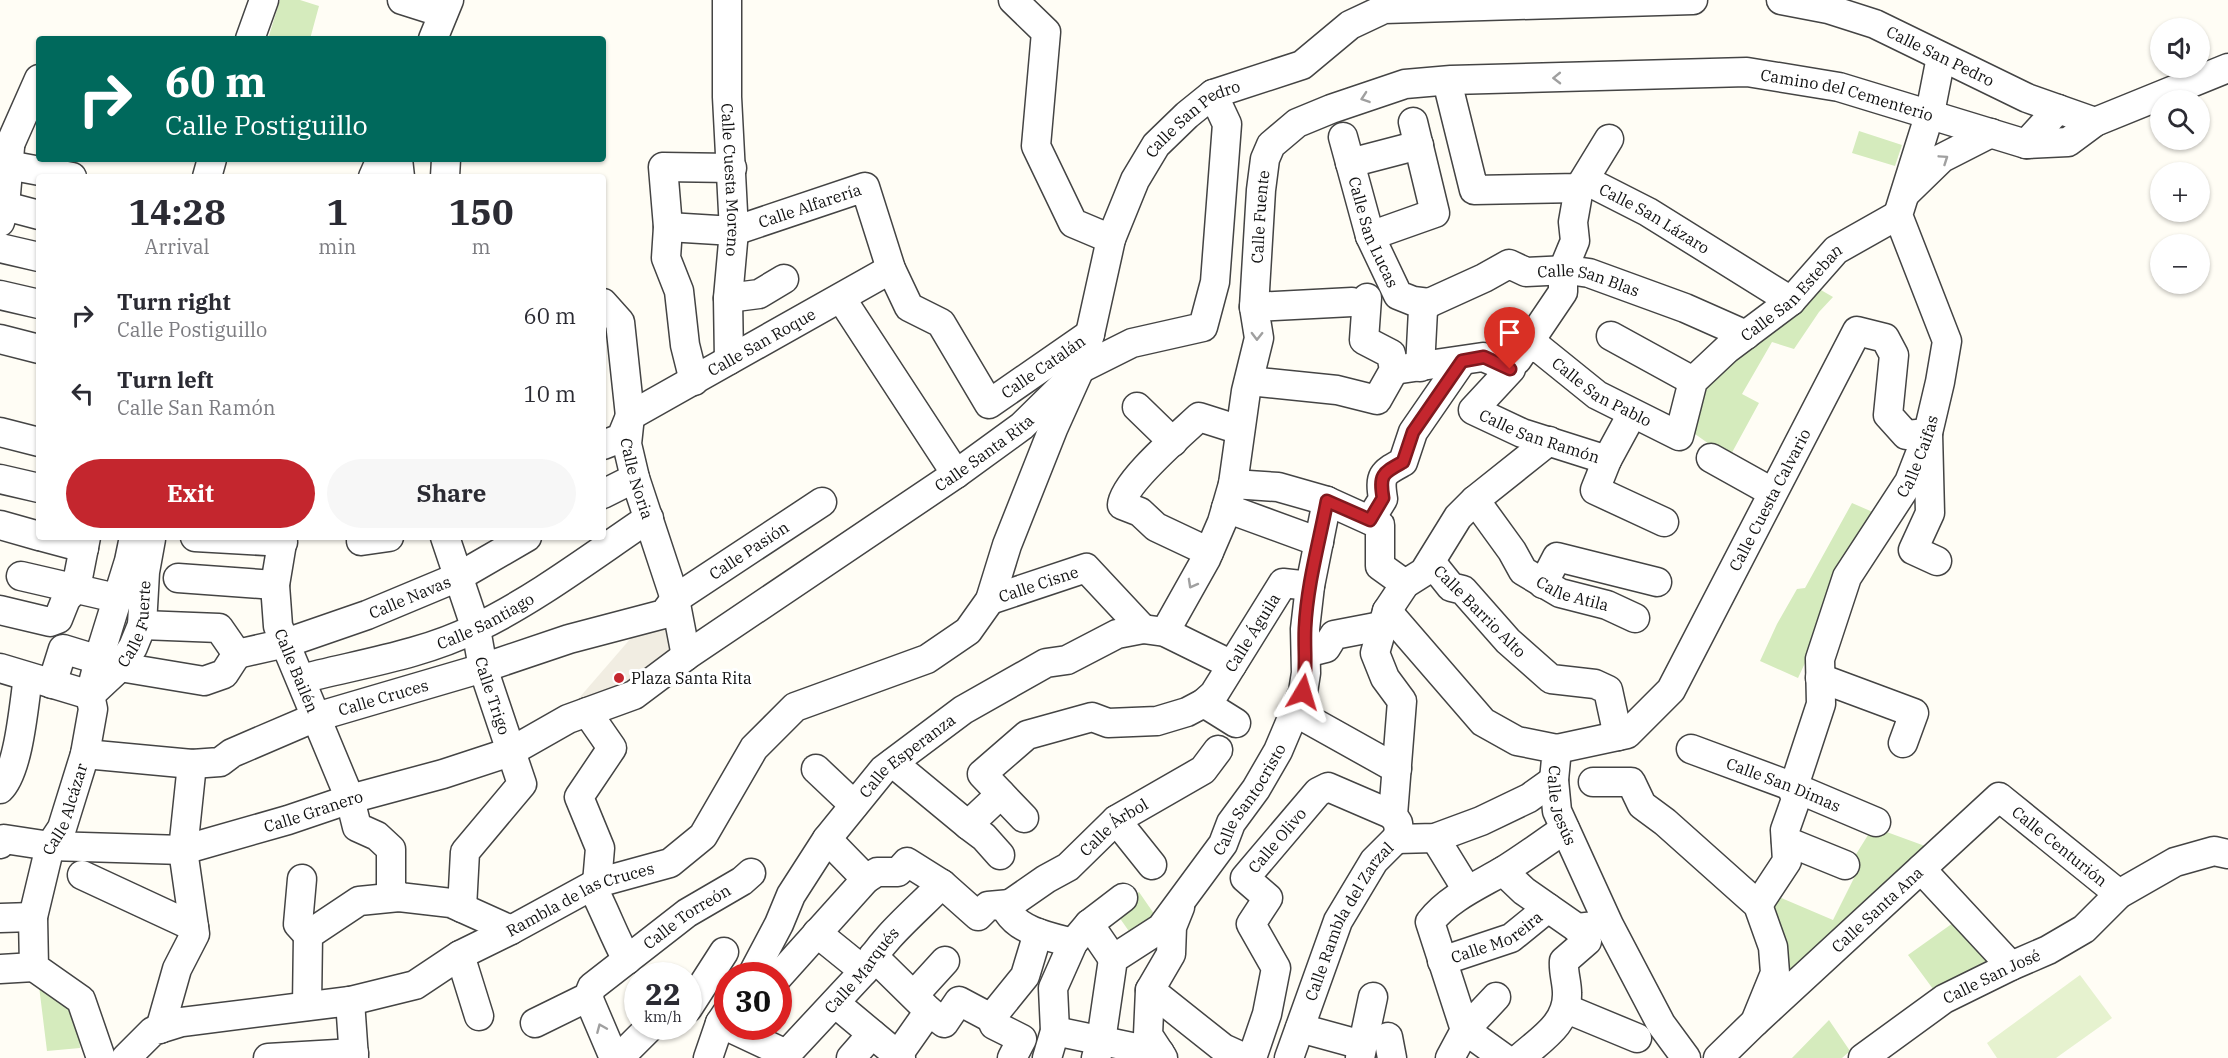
<!DOCTYPE html>
<html lang="en">
<head>
<meta charset="utf-8">
<style>
  :root { --surface:#fff; --page:#f7f7f7; --text:#2b2b33; --muted:#7c7c81; --accent:#c4262e }
  body { margin:0; font-family:"IBM Plex Serif",serif; background:var(--page); color:var(--text); height:100vh; display:flex; flex-direction:column; font-size:22px; white-space:nowrap }
  * { box-sizing:border-box; margin:0 }
  p { font-size:20px; color:var(--muted) }
  .icon { flex:none; width:33px; height:33px; fill:none; stroke:currentColor; stroke-width:2; stroke-linecap:round; stroke-linejoin:round }
  .map { position:relative; flex:1; overflow:hidden }
  .side { position:absolute; left:36px; top:174px; width:570px; height:366px; display:flex; flex-direction:column; background:var(--surface); border-radius:6px; box-shadow:0 2px 4px #0004 }
  .side>* { flex:none }
  .banner { position:absolute; left:36px; top:36px; width:570px; height:126px; border-radius:6px; box-shadow:0 2px 4px #0004; background:#00695c; color:#fff; overflow:hidden }
  .controls { position:absolute; left:2150px; top:18px; display:grid; gap:12px }
  .controls a { display:grid; place-items:center; width:60px; height:60px; border-radius:50%; background:var(--surface); box-shadow:0 2px 4px #0004; font-size:30px }
  .speed { position:absolute; left:624px; top:962px; display:flex; gap:12px; font-size:30px; font-weight:700; text-align:center }
  .speed>* { display:grid; place-content:center; width:78px; height:78px; border-radius:50%; background:var(--surface); box-shadow:0 2px 4px #0004; line-height:1 }
  .speed small { font-size:15px; font-weight:400 }
  .speed .limit { border:9px solid #d22; background:#fff; color:#111 }
  .pin { position:absolute; display:grid; place-items:center; width:51px; height:51px; color:#fff; margin:-62px -26px; border-radius:50% 50% 50% 0; rotate:-45deg; box-shadow:0 0 6px #0007 }
  .pin .icon { rotate:45deg }
  .me { position:absolute; width:66px; margin:-33px; rotate:7deg; stroke-linejoin:round; filter:drop-shadow(0 0 4px #0008) }
  .turn { display:flex; align-items:center; gap:21px; height:126px; padding:0 30px; font-size:27px }
  .turn .icon { width:78px; height:78px; stroke-width:2.5 }
  .turn b { display:block; font-size:42px; line-height:51px }
  .eta { display:flex; justify-content:space-evenly; align-items:center; height:102px; text-align:center }
  .eta b { font-size:36px; font-weight:700; line-height:42px }
  .action { display:flex; gap:12px; margin-top:auto; padding:12px 30px }
  .action a { flex:1; height:69px; border-radius:36px; background:var(--accent); color:#fff; font-size:24px; font-weight:700; line-height:69px; text-align:center }
  .action a+a { background:var(--page); color:var(--text) }
  ul { padding:0; list-style:none }
  li { display:flex; align-items:center; gap:18px; height:78px; padding:0 30px }
  li div { flex:1 }
  li b { display:block; font-size:22px }
  li em { font-style:normal }
  .map>svg:first-child { display:block }
  .green { fill:#d5ebbd }
  .pitch { fill:#e6f2cf }
  .plaza { fill:#f1ede2 }
  .lines { fill:none; stroke-linecap:round; stroke-linejoin:round }
  .minor-casing { stroke:#444; stroke-width:31 }
  .minor { stroke:#fff; stroke-width:28 }
  .oneway { stroke:#a0a0a0 }
  .route-casing { stroke:#7f191e; stroke-width:15 }
  .route { stroke:#c4262e; stroke-width:10 }
  .poi-dot { fill:#c4262e; stroke:#fff; stroke-width:2 }
  .labels { text-anchor:middle; dominant-baseline:central; stroke-width:6; stroke-linejoin:round; paint-order:stroke }
  .street-label { font-size:16px; fill:#111; stroke:#fff }
  .poi-label { font-size:16px; fill:#111; stroke:#fff; text-anchor:start }
</style>
</head>
<body>
<div class="map">
<svg width="2228" height="1058" viewBox="0 0 2228 1058">
  <rect width="100%" height="100%" fill="#fffdf5"/>
  <path class="green" d="M280,0h20l19,6 -9,33h-42z
    M1859,131l43,14 -7,21 -43,-13z
    M1814,286l19,11 -14,15 -25,37 -22,-7 -30,52 17,9 -30,55 -34,-24 -2,-18 21,-46z
    M1852,503l23,10 -77,165 -38,-17 17,-37 20,-35 8,-1z
    M1873,827l52,19 -146,139 -7,-74 7,-14 54,23 22,-44 -10,-4z
    M1139,892l20,29 -26,16 -14,-20 -2,-10z
    M1953,923l33,38 -53,28 -25,-34z
    M43,985l35,32 2,31 -33,3 -8,-65z
    M1829,1020l21,31 -8,7h-50z"/>
  <path class="pitch" d="M2080,975l32,43 -56,40h-59l-10,-15z"/>
  <path class="plaza" d="M662,624l13,16 1,5 -60,52 -43,8 65,-75z"/>
  <g class="lines">
    <g class="minor-casing">
      <g id="minor">
        <path d="M402,0l41,13"/>
        <path id="s1" d="M727,0v97l7,134 -6,67 1,62"/>
        <path d="M1013,0l33,32 -10,114 37,77 38,16"/>
        <path id="s2" d="M1781,0l47,9 47,15 152,74 68,24"/>
        <path d="M250,39l14,-39"/>
        <path d="M433,39l16,-39"/>
        <path id="s3" d="M1447,81l27,109 105,-2 12,-5 57,29 143,89"/>
        <path id="s4" d="M1343,137l27,99 28,59 15,6 16,2"/>
        <path d="M2026,144l42,-2 27,-20 133,-54"/>
        <path d="M398,159l2,18"/>
        <path d="M1350,163l69,-18"/>
        <path d="M8,165l64,12"/>
        <path d="M0,167l39,-88"/>
        <path d="M207,177l5,-18"/>
        <path d="M373,177l8,-18"/>
        <path d="M445,177l1,-18"/>
        <path d="M1906,193l36,-35 49,-25"/>
        <path d="M5,206l34,9"/>
        <path d="M0,222l5,-16 5,-59"/>
        <path id="s5" d="M668,227l66,4 131,-44 26,82 18,38 32,16 48,81 101,-70"/>
        <path d="M1370,236l65,-23 -22,-91"/>
        <path d="M0,248l39,9"/>
        <path d="M0,295l39,9"/>
        <path d="M728,298l31,-4 25,-15"/>
        <path d="M841,298l115,176"/>
        <path id="s6" d="M603,303l17,19 10,94 -3,28 8,34 40,121 11,57"/>
        <path d="M1254,307l98,-5"/>
        <path d="M1611,336l82,45"/>
        <path d="M0,339l39,10"/>
        <path id="s7" d="M1526,346l14,3 57,46 82,41 14,-55 34,-32 64,-48 45,-51 62,-35"/>
        <path d="M1517,360l46,-68v-22l12,-29 -2,-19 6,-34 30,-49"/>
        <path id="s8" d="M1420,367l3,-57 6,-7 55,-25 25,-14 17,8 42,-2 21,3 96,35 61,27"/>
        <path id="s9" d="M1394,370l89,-13 28,12 -38,41 49,23 85,27 -12,30 69,32"/>
        <path d="M694,381l-9,-36 -6,-54 -13,-33 2,-31 -5,-60 69,1"/>
        <path d="M1249,381l88,9 40,10 17,-30 -3,-16 -27,-14 3,-42"/>
        <path d="M1137,407l36,35"/>
        <path d="M0,432l39,10"/>
        <path id="s10" d="M603,445l18,-7 9,-22 261,-147"/>
        <path d="M1711,458l61,34"/>
        <path d="M1607,460l25,-46"/>
        <path d="M0,479l39,9"/>
        <path d="M1233,484l45,3 49,14 53,24v41l25,18"/>
        <path d="M603,494l32,-16"/>
        <path id="s11" d="M1475,500l37,51 11,20 37,22 47,12 28,13"/>
        <path d="M1226,508l93,34"/>
        <path d="M1370,520l13,-21c-4,-25 0,-26 20,-37l10,-30 49,-71"/>
        <path d="M0,525l39,11"/>
        <path d="M43,537l41,11"/>
        <path d="M195,537l88,5"/>
        <path id="s12" d="M283,537l-8,48 3,41 72,173 7,28 20,9 14,13v39l8,9 52,6 60,27"/>
        <path id="s13" d="M445,537l31,92 7,39 39,116 -57,68 -3,56"/>
        <path d="M361,541l28,-4"/>
        <path d="M1209,552l-53,-25 -16,-15 -18,-7c1,-22 59,-71 77,-88l41,13"/>
        <path d="M1431,562l20,25 12,3 45,51 43,38 44,5 13,6 10,46"/>
        <path d="M21,576l95,22"/>
        <path d="M178,578l97,7"/>
        <path d="M1543,584l14,-27 100,25"/>
        <path id="s14" d="M990,600l96,-32 57,61"/>
        <path d="M0,610l50,12 8,-3 8,-20 10,-11 10,-51"/>
        <path id="s15" d="M1387,611l96,111 34,19 40,8 -3,31 3,31 52,114 52,99 25,34"/>
        <path id="s16" d="M142,625l77,3 18,26 49,-11 81,-28 91,-38 69,-40"/>
        <path id="s17" d="M1165,632l41,-73 16,-37 11,-38 13,-93 13,-53 -5,-31 7,-117 4,-31 6,-14 26,-22 34,-14 74,-25 46,-4 296,-8 92,15 187,57 32,-35"/>
        <path d="M1306,653l20,-5 8,-13 47,-9"/>
        <path d="M120,667l84,14 20,-7 13,-20"/>
        <path d="M0,668l90,27"/>
        <path d="M1820,678l94,35 -11,30"/>
        <path id="s18" d="M301,679c58,-15 121,-24 175,-51 59,-28 118,-73 173,-110"/>
        <path d="M52,684l11,-35 36,11"/>
        <path id="s19" d="M90,695l30,-28 13,-20 9,-22 3,-53 6,-33"/>
        <path id="s20" d="M1204,703l10,-9 69,-111 27,3"/>
        <path d="M587,712l25,36 -33,49 21,51 -3,35"/>
        <path d="M1295,712l102,57"/>
        <path id="s21" d="M1557,749l70,-15 44,-44 186,-359 28,7 9,17 -6,60 18,20 22,-2 2,80 -17,37 24,11"/>
        <path id="s22" d="M1691,749l100,37 85,36"/>
        <path id="s23" d="M85,754l107,10 28,-2 12,-9 84,-36 167,-49 86,-29 95,-25 11,-15 147,-97"/>
        <path d="M893,763l75,62 33,-31 -19,-20 45,-39 65,-18 16,6 49,-2 30,-9 17,-9 32,20"/>
        <path d="M816,769l38,36"/>
        <path d="M1593,782h38l11,23 23,17 93,83 15,42 2,26 -20,49 -37,36"/>
        <path d="M0,789c19,-18 24,-86 28,-112"/>
        <path d="M1001,794l23,24"/>
        <path d="M1116,820l36,45"/>
        <path d="M968,825l16,12 16,18"/>
        <path d="M1435,838l32,52"/>
        <path d="M827,839l39,40 11,-7h21l9,-10 35,22 36,32 10,-10 22,-2 -2,8c13,20 43,25 65,31"/>
        <path d="M1396,839l39,-1 46,-17 48,-23 25,-18"/>
        <path d="M1786,841l59,24"/>
        <path id="s24" d="M0,844l4,-5 46,7 133,4 105,-30 62,-21 93,-25 67,-22 58,-33 66,-24 52,-39 270,-182 66,-48 58,-57 52,-26 71,-16 12,-45 12,-158 -14,-30"/>
        <path d="M1921,869l90,97"/>
        <path d="M1503,871l21,20 53,37 18,-2"/>
        <path d="M82,875l112,52"/>
        <path d="M302,879l-4,45 10,11"/>
        <path d="M592,886c13,25 22,50 35,74"/>
        <path id="s25" d="M1010,904l36,-25 22,-12 48,-47 87,-50 15,-20"/>
        <path id="s26" d="M1758,905l29,-44 -2,-31 11,-31 -5,-13 7,-12 23,-70 -1,-45 27,-82 62,-95 19,-49 12,-51 7,-41 -49,-126 32,-102 11,-56"/>
        <path d="M0,918l33,-1"/>
        <path d="M1089,924l34,-26"/>
        <path d="M817,933l47,38"/>
        <path d="M460,955l19,61"/>
        <path d="M873,956l56,55"/>
        <path id="s27" d="M1442,961l69,-23 37,-30"/>
        <path d="M0,969l34,-2"/>
        <path id="s28" d="M752,975l27,-51 12,-29 36,-56 56,-69 80,-60 83,-47 21,-3 50,-26 26,-5 22,3 67,33"/>
        <path d="M778,977l88,-98"/>
        <path d="M1150,990l73,58 22,10"/>
        <path d="M914,995l31,-34"/>
        <path d="M588,997l26,61"/>
        <path d="M1496,997l-31,33 39,28"/>
        <path d="M350,1001l4,57"/>
        <path d="M835,1003l66,55"/>
        <path d="M307,1006l1,-71 51,-34 40,-4"/>
        <path d="M688,1008l36,-56"/>
        <path d="M1567,1009l70,29"/>
        <path d="M991,1018l3,7 28,14 -10,19"/>
        <path id="s29" d="M1755,1022l244,-225 120,97"/>
        <path id="s30" d="M535,1023l53,-26 4,-10 95,-74 55,-32 9,-8"/>
        <path d="M720,1023l66,31"/>
        <path d="M1300,1028l62,17"/>
        <path d="M160,1029l17,-60 18,-35 -12,-84 9,-86"/>
        <path d="M1055,1031l105,22"/>
        <path d="M1388,1037l4,21"/>
        <path d="M898,1055l31,-44 15,12 15,-22 32,17 34,-42 13,-43"/>
        <path id="s31" d="M101,1058l-20,-58 -47,-33 -1,-50 17,-71 12,-18 23,-74 8,-45 -3,-14 12,-47 27,-87 5,-24"/>
        <path id="s32" d="M126,1058l27,-27 29,-9 168,-21 65,-16 45,-30 51,-25 86,-47 73,-20 33,-27 51,-88 41,-41 132,-48 41,-28 22,-31 17,-55 46,-116 27,-60 10,-35 21,-95 24,-59 21,-35 31,-30 26,-21 89,-29 48,-40 34,-16 309,-9"/>
        <path d="M268,1058l86,-5"/>
        <path d="M619,1058l32,-32"/>
        <path d="M708,1058l12,-35 8,-12"/>
        <path id="s33" d="M783,1058l81,-87c19,-34 51,-59 78,-87"/>
        <path d="M851,1058l21,-24"/>
        <path d="M1047,1058l8,-27 -2,-43 20,-45 16,-19 24,35"/>
        <path id="s34" d="M1096,1058l5,-17 12,-82 48,-31 62,-84 8,-21 25,-34 22,-38 25,-59 3,-19 -1,-44 5,-43 17,-85"/>
        <path d="M1163,1058l-15,-23 2,-45 21,-36 1,-27 8,-20"/>
        <path id="s35" d="M1252,1058l15,-44 9,-46 -25,-44 17,-26 -23,-20 73,-86 10,-5 65,28"/>
        <path id="s36" d="M1289,1058l49,-137 36,-60 22,-22 3,-7 -1,-9 -5,-8 9,-114 -17,-23 -10,-25 12,-42 18,-27 19,-12 34,-55 17,-17 74,-59"/>
        <path d="M1360,1058l13,-61"/>
        <path d="M1450,1058l15,-28 -35,-108c19,-24 47,-36 73,-51 21,-13 41,-28 62,-42"/>
        <path d="M1520,1058c21,-19 48,-34 47,-65 0,-11 -4,-21 -3,-32l23,-20 -10,-13"/>
        <path id="s37" d="M1863,1058l81,-59 67,-33 37,-16 36,-21 35,-35 56,-32 39,-11 14,3"/>
      </g>
    </g>
    <use href="#minor" class="minor"/>
  </g>
  <defs><path id="oneway-chevron" d="M-2-3.5L2.5 0L-2 3.5" fill="none" stroke-width="1.6" stroke-linecap="round" stroke-linejoin="round" transform="scale(1.5)"/></defs>
  <g class="oneway">
    <use href="#oneway-chevron" transform="translate(1557 78) rotate(179)"/>
    <use href="#oneway-chevron" transform="translate(1365 98) rotate(161)"/>
    <use href="#oneway-chevron" transform="translate(1944 159) rotate(-34)"/>
    <use href="#oneway-chevron" transform="translate(1257 336) rotate(91)"/>
    <use href="#oneway-chevron" transform="translate(1192 584) rotate(119)"/>
    <use href="#oneway-chevron" transform="translate(601 1028) rotate(-113)"/>
  </g>
  <g class="lines">
    <g class="route-casing">
      <path id="route" d="M1303,692c4,-22 1,-42 2,-64 2,-43 14,-85 22,-127l43,19 13,-22c-4,-24 0,-25 20,-36l10,-30 49,-71 22,-4 26,12"/>
    </g>
    <use href="#route" class="route"/>
  </g>
  <circle class="poi-dot" cx="619" cy="678" r="6"/>
  <g class="labels">
    <g class="street-label">
      <text stroke="none"><textPath href="#s2" startOffset="170">Calle San Pedro</textPath></text>
      <text stroke="none"><textPath href="#s17" startOffset="1101">Camino del Cementerio</textPath></text>
      <text stroke="none"><textPath href="#s32" startOffset="1552">Calle San Pedro</textPath></text>
      <text stroke="none"><textPath href="#s1" startOffset="180">Calle Cuesta Moreno</textPath></text>
      <text stroke="none"><textPath href="#s5" startOffset="146">Calle Alfarería</textPath></text>
      <text stroke="none"><textPath href="#s17" startOffset="434">Calle Fuente</textPath></text>
      <text stroke="none"><textPath href="#s3" startOffset="303">Calle San Lázaro</textPath></text>
      <text stroke="none"><textPath href="#s4" startOffset="100">Calle San Lucas</textPath></text>
      <text stroke="none"><textPath href="#s8" startOffset="238">Calle San Blas</textPath></text>
      <text stroke="none"><textPath href="#s7" startOffset="369">Calle San Esteban</textPath></text>
      <text stroke="none"><textPath href="#s10" startOffset="194">Calle San Roque</textPath></text>
      <text stroke="none"><textPath href="#s5" startOffset="528">Calle Catalán</textPath></text>
      <text stroke="none"><textPath href="#s7" startOffset="90">Calle San Pablo</textPath></text>
      <text stroke="none"><textPath href="#s9" startOffset="248">Calle San Ramón</textPath></text>
      <text stroke="none"><textPath href="#s24" startOffset="1090">Calle Santa Rita</textPath></text>
      <text stroke="none"><textPath href="#s26" startOffset="490">Calle Caifas</textPath></text>
      <text stroke="none"><textPath href="#s6" startOffset="184">Calle Noria</textPath></text>
      <text stroke="none"><textPath href="#s21" startOffset="348">Calle Cuesta Calvario</textPath></text>
      <text stroke="none"><textPath href="#s23" startOffset="712">Calle Pasión</textPath></text>
      <text stroke="none"><textPath href="#s14" startOffset="51">Calle Cisne</textPath></text>
      <text stroke="none"><textPath href="#s11" startOffset="141">Calle Atila</textPath></text>
      <text stroke="none"><textPath href="#s16" startOffset="291">Calle Navas</textPath></text>
      <text transform="translate(1480 611) rotate(45)">Calle Barrio Alto</text>
      <text stroke="none"><textPath href="#s18" startOffset="194">Calle Santiago</textPath></text>
      <text stroke="none"><textPath href="#s19" startOffset="88">Calle Fuerte</textPath></text>
      <text stroke="none"><textPath href="#s20" startOffset="86">Calle Águila</textPath></text>
      <text stroke="none"><textPath href="#s12" startOffset="138">Calle Bailén</textPath></text>
      <text stroke="none"><textPath href="#s13" startOffset="166">Calle Trigo</textPath></text>
      <text stroke="none"><textPath href="#s23" startOffset="312">Calle Cruces</textPath></text>
      <text stroke="none"><textPath href="#s28" startOffset="272">Calle Esperanza</textPath></text>
      <text stroke="none"><textPath href="#s22" startOffset="99">Calle San Dimas</textPath></text>
      <text stroke="none"><textPath href="#s34" startOffset="314">Calle Santocristo</textPath></text>
      <text stroke="none"><textPath href="#s15" startOffset="284">Calle Jesús</textPath></text>
      <text stroke="none"><textPath href="#s31" startOffset="282">Calle Alcázar</textPath></text>
      <text stroke="none"><textPath href="#s24" startOffset="322">Calle Granero</textPath></text>
      <text stroke="none"><textPath href="#s25" startOffset="130">Calle Árbol</textPath></text>
      <text stroke="none"><textPath href="#s35" startOffset="255">Calle Olivo</textPath></text>
      <text stroke="none"><textPath href="#s29" startOffset="410">Calle Centurión</textPath></text>
      <text stroke="none"><textPath href="#s32" startOffset="492">Rambla de las Cruces</textPath></text>
      <text stroke="none"><textPath href="#s29" startOffset="166">Calle Santa Ana</textPath></text>
      <text stroke="none"><textPath href="#s30" startOffset="188">Calle Torreón</textPath></text>
      <text stroke="none"><textPath href="#s36" startOffset="150">Calle Rambla del Zarzal</textPath></text>
      <text stroke="none"><textPath href="#s27" startOffset="60">Calle Moreira</textPath></text>
      <text stroke="none"><textPath href="#s33" startOffset="118">Calle Marqués</textPath></text>
      <text stroke="none"><textPath href="#s37" startOffset="153">Calle San José</textPath></text>
    </g>
    <g class="poi-label">
      <text x="631" y="678">Plaza Santa Rita</text>
    </g>
  </g>
</svg>
<div class="controls">
<a><svg class="icon" aria-label="sound" viewBox="0 0 24 24"><path d="M4 9h4l5-4v14l-5-4H4zM17 9q2 3 0 6"/></svg></a>
<a><svg class="icon" aria-label="search" viewBox="0 0 24 24"><circle cx="10" cy="10" r="6"/><path d="M15 15l6 6"/></svg></a>
<a>+</a>
<a>−</a>
</div>
<div class="speed"><div>22<small>km/h</small></div><div class="limit">30</div></div>
<div class="pin" style="left:1510px;top:369px;background:#d93025"><svg class="icon" aria-label="arrive" viewBox="0 0 24 24"><path d="M6 21V4h12l-3 4 3 4H6"/></svg></div>
<svg class="me" style="left:1303px;top:692px" viewBox="-20 -20 40 40"><path d="M0-17L14 15 0 8-14 15z" fill="#c4262e" stroke="#fff" stroke-width="4"/></svg>
<div class="banner">
<div class="turn"><svg class="icon" aria-label="right" viewBox="0 0 24 24"><path d="M7 20v-9h11M14 6l5 5-5 5"/></svg><div><b>60 m</b>Calle Postiguillo</div></div>
</div>
<section class="side">
<div class="eta">
<div><b>14:28</b><p>Arrival</p></div>
<div><b>1</b><p>min</p></div>
<div><b>150</b><p>m</p></div>
</div>
<ul>
<li><svg class="icon" aria-label="right" viewBox="0 0 24 24"><path d="M7 20v-9h11M14 6l5 5-5 5"/></svg><div><b>Turn right</b><p>Calle Postiguillo</p></div><em>60 m</em></li>
<li><svg class="icon" aria-label="left" viewBox="0 0 24 24"><path d="M17 20v-9H6M10 6l-5 5 5 5"/></svg><div><b>Turn left</b><p>Calle San Ramón</p></div><em>10 m</em></li>
</ul>
<div class="action"><a>Exit</a><a>Share</a></div>
</section>
</div>
</body>
</html>
